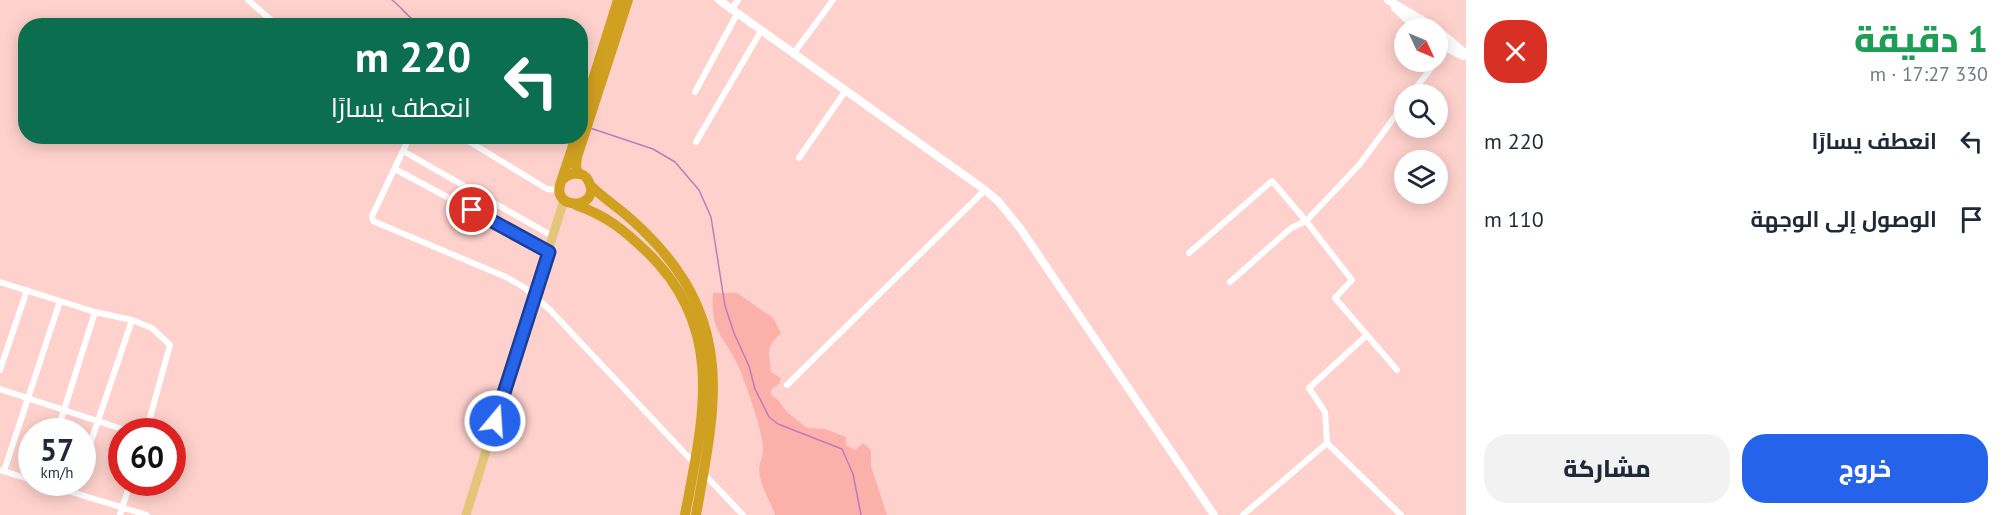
<!DOCTYPE html>
<html lang="ar">
<head>
<meta charset="utf-8">
<style>
  :root { --surface:#fff; --page:#f2f2f3; --text:#1f2937; --muted:#747a83; --accent:#2563eb }
  body { margin:0; font-family:"PT Sans",Cairo,sans-serif; background:var(--page); color:var(--text); direction:rtl; height:100vh; display:flex; flex-direction:column; font-size:22px; white-space:nowrap }
  * { box-sizing:border-box; margin:0 }
  p { font-size:20px; color:var(--muted) }
  .icon { flex:none; width:33px; height:33px; fill:none; stroke:currentColor; stroke-width:2; stroke-linecap:round; stroke-linejoin:round }
  .map { position:relative; flex:1; overflow:hidden; direction:ltr }
  .side { display:flex; flex-direction:column; background:var(--surface); width:540px }
  .side>* { flex:none }
  .top-card { position:absolute; left:18px; top:18px; width:570px; height:126px; border-radius:24px; box-shadow:0 3px 15px #0003; direction:rtl; background:#0b6e4f; color:#fff; overflow:hidden }
  .needle { width:39px; rotate:134deg }
  .buttons { position:absolute; left:1394px; top:18px; display:grid; gap:12px }
  .buttons a { display:grid; place-items:center; width:54px; height:54px; border-radius:50%; background:var(--surface); box-shadow:0 3px 15px #0003; font-size:30px }
  .speed { position:absolute; left:18px; top:418px; display:flex; gap:12px; font-size:30px; font-weight:700; text-align:center }
  .speed>* { display:grid; place-content:center; width:78px; height:78px; border-radius:50%; background:var(--surface); box-shadow:0 3px 15px #0003; line-height:1 }
  .speed small { font-size:15px; font-weight:400 }
  .speed .limit { border:9px solid #d22; background:#fff; color:#111 }
  .pin { position:absolute; display:grid; place-items:center; width:51px; height:51px; color:#fff; margin:-26px; border:3px solid #fff; border-radius:50%; box-shadow:0 2px 6px #0007 }
  .me { position:absolute; width:66px; margin:-33px; rotate:18deg; stroke-linejoin:round; filter:drop-shadow(0 0 4px #0008) }
  .turn { display:flex; align-items:center; gap:21px; height:126px; padding:0 18px; font-size:27px }
  .turn .icon { width:78px; height:78px; stroke-width:2.5 }
  .turn b { display:block; font-size:42px; line-height:51px }
  .round { display:grid; place-items:center; flex:none; width:63px; height:63px; border-radius:24px; background:var(--page) }
  .summary { display:flex; align-items:center; justify-content:space-between; height:102px; padding:0 18px }
  h1 { font-size:36px; font-weight:800; line-height:45px; color:#1e9e55 }
  .primary-button { display:flex; gap:12px; margin-top:auto; padding:12px 18px }
  .primary-button a { flex:1; height:69px; border-radius:24px; background:var(--accent); color:#fff; font-size:24px; font-weight:800; line-height:69px; text-align:center }
  .primary-button a+a { background:var(--page); color:var(--text) }
  ul { padding:0; list-style:none }
  li { display:flex; align-items:center; gap:18px; height:78px; padding:0 18px }
  li div { flex:1 }
  li b { display:block; font-size:22px }
  li em { font-style:normal }
  main { display:flex; flex:1; min-height:0 }
  .map>svg:first-child { display:block }
  .green { fill:#fbb1a9 }
  .lines { fill:none; stroke-linecap:round; stroke-linejoin:round }
  .stream { stroke:#bf7bba; stroke-width:1.5 }
  .street { stroke:#fff; stroke-width:6 }
  .secondary { stroke:#fff; stroke-width:8 }
  .primary { stroke:#e3c67a; stroke-width:9 }
  .highway { stroke:#d0a021; stroke-width:10 }
  .route-casing { stroke:#184099; stroke-width:15 }
  .route { stroke:#2563eb; stroke-width:10 }
</style>
</head>
<body>
<main>
<section class="side">
<div class="summary"><div><h1>1 دقيقة</h1><p>330 m · 17:27</p></div><a class="round" style="background:#d93025;color:#fff"><svg class="icon" aria-label="close" viewBox="0 0 24 24"><path d="M6 6l12 12M18 6L6 18"/></svg></a></div>
<ul>
<li><svg class="icon" aria-label="left" viewBox="0 0 24 24"><path d="M17 20v-9H6M10 6l-5 5 5 5"/></svg><div><b>انعطف يسارًا</b></div><em>220 m</em></li>
<li><svg class="icon" aria-label="arrive" viewBox="0 0 24 24"><path d="M6 21V4h12l-3 4 3 4H6"/></svg><div><b>الوصول إلى الوجهة</b></div><em>110 m</em></li>
</ul>
<div class="primary-button"><a>خروج</a><a>مشاركة</a></div>
</section>
<div class="map">
<svg width="1466" height="515" viewBox="0 0 1466 515">
  <rect width="100%" height="100%" fill="#fed1cc"/>
  <path class="green" d="M713,293h24l36,25 8,15c-16,15 -12,18 -10,39l10,6 -2,6 -8,5v6l7,5 9,12 20,16 18,1 21,8v8l9,5 8,-7 8,7v16l16,49h-112c-4,-13 -13,-26 -15,-38 -3,-13 3,-17 3,-27 1,-15 -17,-65 -23,-80 -14,-34 -30,-34 -27,-77z"/>
  <g class="lines">
    <path class="stream" d="M392,0c12,9 17,20 31,26
      M590,128l63,21 22,13 24,28 12,27 14,89 9,27 15,33 6,23 14,28 9,7 64,25 11,25 8,41"/>
    <path class="street" d="M248,0l22,19 9,7
      M731,10l7,-10
      M794,53l39,-53
      M1437,60l9,-12
      M695,92l42,-78
      M1411,94l25,-32
      M410,136l-38,80 1,5 133,56 19,11 25,22 144,153
      M460,136l87,53 13,1
      M696,142l65,-111
      M403,151l151,86
      M799,158l47,-68
      M395,169l154,83
      M1189,253l83,-72 34,40 46,59 -17,18 62,72
      M0,282l95,30 37,8 20,8 18,17 -24,87
      M1230,282l61,-54 15,-7 54,-57 44,-60
      M0,370l27,-80
      M787,385l198,-195
      M0,389l131,43
      M57,432l38,-120
      M1327,443l74,72
      M82,468l50,-148
      M0,470l32,10
      M4,471l56,-170
      M704,474l39,41
      M42,483l105,32
      M74,493l3,-10
      M120,515l10,-32
      M1243,515l84,-72 -2,-31 -16,-24 58,-53"/>
    <path class="secondary" d="M719,0l266,190 13,11 22,27 194,287
      M1388,0l44,26
      M1395,8l22,20
      M1440,32l26,22
      M1437,43l26,13"/>
    <path class="primary" d="M466,515l98,-315"/>
    <path class="highway" d="M580,121l38,-121
      M578,174l-2,-8 1,-9 51,-157
      M562,180c8,-8 22,-10 27,2 13,26 -36,30 -29,3 5,-16 11,-32 16,-49
      M590,185c11,11 23,19 35,29 12,10 23,21 33,32 77,86 56,167 38,269
      M576,205c31,11 48,25 72,48 79,77 55,166 37,262"/>
  </g>
  <g class="lines">
    <g class="route-casing">
      <path id="route" d="M472,210l77,42 -54,169"/>
    </g>
    <use href="#route" class="route"/>
  </g>
</svg>
<div class="buttons">
<a><svg class="needle" viewBox="-14 -14 28 28"><path d="M0-13l5 13h-10z" fill="#e53935"/><path d="M0 13l5-13h-10z" fill="#747a83"/></svg></a>
<a><svg class="icon" aria-label="search" viewBox="0 0 24 24"><circle cx="10" cy="10" r="6"/><path d="M15 15l6 6"/></svg></a>
<a><svg class="icon" aria-label="layers" viewBox="0 0 24 24"><path d="M12 4l9 5-9 5-9-5zM3 14l9 5 9-5"/></svg></a>
</div>
<div class="speed"><div>57<small>km/h</small></div><div class="limit">60</div></div>
<div class="pin" style="left:472px;top:210px;background:#d93025"><svg class="icon" aria-label="arrive" viewBox="0 0 24 24"><path d="M6 21V4h12l-3 4 3 4H6"/></svg></div>
<svg class="me" style="left:495px;top:421px" viewBox="-20 -20 40 40"><circle r="17" fill="#2563eb" stroke="#fff" stroke-width="3"/><path d="M0-11L8 9 0 5-8 9z" fill="#fff"/></svg>
<div class="top-card">
<div class="turn"><svg class="icon" aria-label="left" viewBox="0 0 24 24"><path d="M17 20v-9H6M10 6l-5 5 5 5"/></svg><div><b>220 m</b>انعطف يسارًا</div></div>
</div>
</div>
</main>
</body>
</html>
